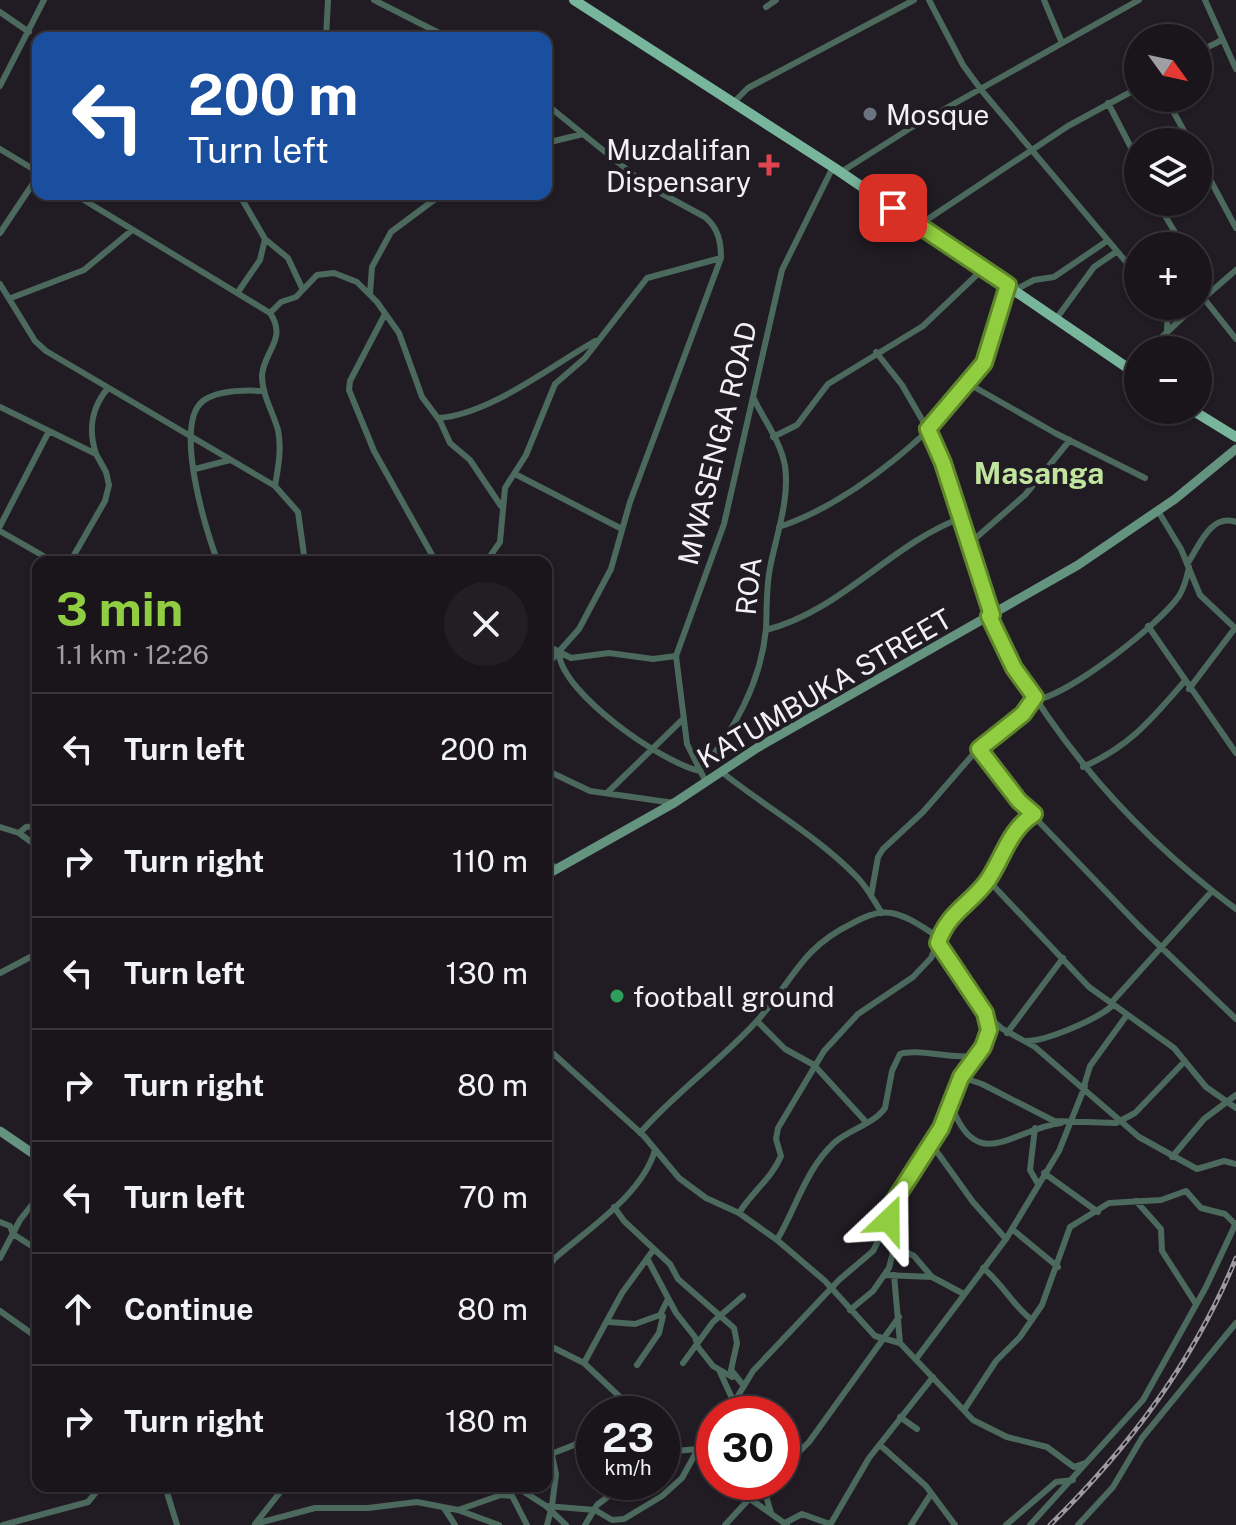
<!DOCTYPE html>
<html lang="en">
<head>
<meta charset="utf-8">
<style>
  :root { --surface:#19151b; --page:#221e24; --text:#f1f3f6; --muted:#9f9fa3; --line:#37343a; --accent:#91cd40 }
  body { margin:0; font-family:"Public Sans",sans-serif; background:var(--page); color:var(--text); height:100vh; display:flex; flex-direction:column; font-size:30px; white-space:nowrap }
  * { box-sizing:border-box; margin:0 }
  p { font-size:26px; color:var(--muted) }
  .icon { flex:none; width:44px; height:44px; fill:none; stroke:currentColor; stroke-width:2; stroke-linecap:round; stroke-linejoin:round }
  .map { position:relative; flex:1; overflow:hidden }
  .drawer { position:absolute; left:32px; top:556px; width:520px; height:936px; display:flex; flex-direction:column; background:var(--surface); border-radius:16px; box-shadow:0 2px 6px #0004,0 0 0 2px var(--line) }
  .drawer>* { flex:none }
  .top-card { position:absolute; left:32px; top:32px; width:520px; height:168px; border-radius:16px; box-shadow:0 2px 6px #0004,0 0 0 2px var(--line); background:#1a4fa0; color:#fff; overflow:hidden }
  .needle { width:52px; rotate:123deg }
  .controls { position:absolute; left:1124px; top:24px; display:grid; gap:16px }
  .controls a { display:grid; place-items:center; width:88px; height:88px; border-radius:50%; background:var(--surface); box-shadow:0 2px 6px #0004,0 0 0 2px var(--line); font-size:40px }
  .speed { position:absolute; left:576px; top:1396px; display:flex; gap:16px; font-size:40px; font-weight:700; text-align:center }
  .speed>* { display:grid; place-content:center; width:104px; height:104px; border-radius:50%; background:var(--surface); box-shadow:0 2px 6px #0004,0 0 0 2px var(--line); line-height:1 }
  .speed small { font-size:20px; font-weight:400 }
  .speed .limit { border:12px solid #d22; background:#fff; color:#111 }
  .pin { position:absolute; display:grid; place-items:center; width:68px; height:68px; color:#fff; margin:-34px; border-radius:16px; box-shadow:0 4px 12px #0006 }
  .me { position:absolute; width:88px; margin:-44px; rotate:23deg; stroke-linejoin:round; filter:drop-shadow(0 0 6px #0008) }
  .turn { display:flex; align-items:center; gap:28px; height:168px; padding:0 24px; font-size:36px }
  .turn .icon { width:104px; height:104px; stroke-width:2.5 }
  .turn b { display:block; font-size:56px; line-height:68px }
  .round { display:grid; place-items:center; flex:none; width:84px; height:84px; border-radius:42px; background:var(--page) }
  .summary { display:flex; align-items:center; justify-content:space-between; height:136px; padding:0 24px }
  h1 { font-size:48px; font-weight:700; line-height:60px; color:var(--accent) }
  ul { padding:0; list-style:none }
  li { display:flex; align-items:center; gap:24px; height:112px; padding:0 24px; border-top:2px solid var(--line) }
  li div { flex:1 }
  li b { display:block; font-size:30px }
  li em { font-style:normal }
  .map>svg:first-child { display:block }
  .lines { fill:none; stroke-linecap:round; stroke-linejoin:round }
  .street { stroke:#4c695d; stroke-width:6 }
  .secondary { stroke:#649380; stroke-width:9 }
  .primary { stroke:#77b59c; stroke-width:10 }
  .rail-casing { stroke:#9d99a0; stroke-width:5 }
  .rail { stroke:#211c24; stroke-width:2; stroke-dasharray:6; stroke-linecap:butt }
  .route-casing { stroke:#5e852a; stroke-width:20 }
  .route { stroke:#91cd40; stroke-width:14 }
  .worship-dot { fill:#6b7280; stroke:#211c24; stroke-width:3 }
  .health-dot { fill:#e0444e; stroke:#211c24; stroke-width:3 }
  .leisure-dot { fill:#2e9e5b; stroke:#211c24; stroke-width:3 }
  .labels { text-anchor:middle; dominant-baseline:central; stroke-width:8; stroke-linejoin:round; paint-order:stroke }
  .poi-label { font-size:28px; fill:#f2eff5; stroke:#211c24; text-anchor:start }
  .street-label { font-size:28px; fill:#f2eff5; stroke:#211c24 }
  .neighbourhood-label { font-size:30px; font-weight:bold; fill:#c1e49e; stroke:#211c24 }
</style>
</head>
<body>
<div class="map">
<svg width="1236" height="1525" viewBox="0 0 1236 1525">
  <rect width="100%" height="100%" fill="#211c24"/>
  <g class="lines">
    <path class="street" d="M374,0l75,38
      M929,0l34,65 19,26 156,185
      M1044,0l18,43
      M1205,0l31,69
      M766,7l10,-7
      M0,12l29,20
      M326,38l2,-38
      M1198,52l24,-12
      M0,86l44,-86
      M1166,98l24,44
      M733,103l15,-15 166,-88
      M1108,103l30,58
      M546,104l100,81 59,32c13,11 16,24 16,41l-91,244 -19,67 -32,60 -33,37
      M546,143l37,-9
      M0,149l38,23
      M1198,157l38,71
      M841,172l68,-43 230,-129
      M74,194l196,119c18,26 -7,39 -8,63 0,19 11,36 16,54 4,19 0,38 -3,56
      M239,194l26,45 23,19 14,30
      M1157,202l26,44
      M919,225l149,-99 70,-38
      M0,233l38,-57
      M0,284l35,57 11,10 229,135 23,26 7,50
      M1015,290l19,-10 20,-3 53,-36
      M1198,291l38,48
      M238,292l22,-32 5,-21
      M370,293l2,-26 19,-35 51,-38
      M11,298l73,-28 47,-39
      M1198,303l38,-33
      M270,313l11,-11 15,-5 21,-22 17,-2 23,9 20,20 22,31 23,64 18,24 10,22 20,17 31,46
      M385,314l-35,67 -1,9 25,61 62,111
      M1056,319l38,-52 22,-15
      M1167,330l1,-24
      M1148,350l47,-44
      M876,352l26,33 33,57 57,173
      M1128,369l10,-10
      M969,384l86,49 90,45
      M0,407l96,47 10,18 3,13 -4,16 -35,61
      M438,418c51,-3 113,-52 157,-77
      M773,437l24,-12 31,-41 95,-58 60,-57
      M96,454c-8,-25 -5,-46 12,-66
      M195,469l35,-9
      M515,474l107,55
      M1158,511l23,38 19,46 36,34
      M0,526l48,-93
      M779,527c72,-24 162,-97 203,-161 14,-22 20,-55 26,-81
      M0,531l54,31
      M970,543l55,-48 45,-55
      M218,562c-12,-30 -45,-138 -15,-161 15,-11 43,-11 61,-10
      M486,562l14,-20 5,-54 21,-33 29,-71 30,-26 62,-80 74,-20
      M1187,564c12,-17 23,-51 49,-42
      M989,616c57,117 142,215 247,293
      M1148,626l88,127
      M766,630c75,-19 125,-86 195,-112
      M546,645l25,13 38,-5 44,6 23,-3
      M559,654c4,40 103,109 141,117 34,-39 61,-89 66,-142 1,-20 0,-41 4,-61 6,-32 20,-69 15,-102 -4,-24 -21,-46 -31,-67
      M1189,689l46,-61
      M1036,700c34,-6 123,-75 143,-104 5,-8 8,-19 10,-29
      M979,749l40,52 120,125 97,93
      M1083,767c47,-21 68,-47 101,-85
      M546,770l44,21 84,12
      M723,773c44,35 94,63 134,104 10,10 17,24 25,36
      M706,782l-19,-38 -11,-88 48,-132 58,-254 51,-103
      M607,793l75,-73
      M0,827l19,6 19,14
      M19,833l7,-6 12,-1
      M546,860l10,8
      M988,880l101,107 85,61 32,39 30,21
      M871,896l7,-39 5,-8 40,-37 53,-61 51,-41 8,-13
      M938,943l47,70 16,15 34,19 104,90 58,32 27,-8 12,3
      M0,973l38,-20
      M1111,1003l101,-112
      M757,1021l28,28 29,16 53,58
      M1007,1033l56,-75
      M1026,1041c21,0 72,-22 87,-36
      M546,1047l98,89 35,42 27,20 33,15 38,27 48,41 50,55 25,7 73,77 34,17 40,10 27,20 11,-4
      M961,1077l21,7 72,37 62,2 19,-10 50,-52
      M1084,1086l6,-20 37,-51
      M952,1107c26,68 61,22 109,16
      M1035,1128l-5,42 8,14
      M640,1133c35,-40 79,-71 115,-110 37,-39 43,-73 96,-99 13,-7 25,-13 40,-11 18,3 34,16 49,25
      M932,1145l41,57 33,37
      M1172,1157l32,-38 32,-24
      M1044,1173l54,39
      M1136,1201l25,28 1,22 34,53
      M614,1207l10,14 46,43 8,15 56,49 3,15 -6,27 13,16
      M739,1213c13,-21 33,-35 42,-57l-5,-17 2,-11 46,-77 34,-37 55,-37 18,-19 17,-38 30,-27 41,-68 15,-11
      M0,1222l10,4 3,8 25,16
      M1012,1229l46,38
      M777,1240c19,-32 29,-71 57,-97 15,-14 39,-18 51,-35l7,-37 8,-17c17,-6 51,5 76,2
      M894,1246l20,10 18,21
      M0,1258l20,-38 18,-23
      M648,1260l28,53 19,24 3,10 15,19 19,11
      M983,1268c20,16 29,37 49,52
      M546,1272l8,-13c34,-30 88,-64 101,-109
      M885,1275l47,2 30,16
      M894,1275l6,68
      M850,1310l23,-19 16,-23 5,-20 -5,-38 59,-94 13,-39 26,-39 -1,-22
      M0,1311l38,27
      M609,1322l26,2 25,-9
      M546,1344l38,19 54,51
      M916,1359l90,-120 53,-88 26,-65
      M584,1363l38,-70 32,-44
      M683,1363l30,-41 30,-26
      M637,1365l22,-32 4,-17 -3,-1 8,-16
      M720,1372l11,24 15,18
      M964,1410l32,-49 24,-24 22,-32 28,-78 39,-24 52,-3 25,-9 15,17 24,6 10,10
      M617,1414l12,-11
      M727,1414l26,-43 86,-91 34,-29 16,-31
      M900,1417l17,12
      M662,1437l13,14
      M880,1445l46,41 29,39
      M552,1455l4,19 -4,32
      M546,1456l28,-11 20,-14
      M662,1457l13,-6 23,-2 16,-19
      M782,1469l27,-27 90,-125
      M726,1482l61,43
      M762,1482l9,31
      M165,1486l12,39
      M507,1486l20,39
      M515,1486l31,20 20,19
      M754,1501l8,-19
      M546,1506l49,4 17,10 12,-1 38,-23 20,-18 16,-29 16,22
      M444,1508l11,17
      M458,1510l43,-15 11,1
      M785,1523l17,-9 28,10
      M255,1524l60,-16h53l49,-6 41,8 41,15
      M255,1524l30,-38
      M3,1525l85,-23 13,-16
      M547,1525l4,-15
      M585,1525l12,-20 30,-23
      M725,1525l25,-27
      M830,1525l39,-67 64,-81
      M911,1525l20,-31
      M1006,1525l50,-43 17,-2
      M1030,1525l113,-125 63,-113 30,-64
      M1078,1525l35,-38 29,-49 94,-115"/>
    <path class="secondary" d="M546,875l128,-72 83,-55 321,-183 97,-66 61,-50
      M0,1131l38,26"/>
    <path class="primary" d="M574,0l259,167 305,208
      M1192,410l44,27"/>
    <g class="rail-casing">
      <path id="rail" d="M1050,1525c78,-76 145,-166 186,-267"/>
    </g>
    <use href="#rail" class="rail"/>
  </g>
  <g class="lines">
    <g class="route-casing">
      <path id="route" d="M889,1220l2,-14 50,-78 20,-51 22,-30 6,-17 -4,-17 -47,-70c9,-30 33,-39 50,-63 16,-24 21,-50 46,-66l-15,-13 -40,-52 44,-35 12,-17 -21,-29 -25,-52 3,-1 -49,-152 -15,-34 56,-66 24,-78 -115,-77"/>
    </g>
    <use href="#route" class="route"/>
  </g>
  <circle class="worship-dot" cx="870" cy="114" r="8"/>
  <path class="health-dot" d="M765 153h8v8h8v8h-8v8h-8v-8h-8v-8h8z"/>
  <circle class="leisure-dot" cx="617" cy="996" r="8"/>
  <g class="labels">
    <g class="poi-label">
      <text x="886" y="114">Mosque</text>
      <text x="751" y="149" text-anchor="end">Muzdalifan<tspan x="751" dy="32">Dispensary</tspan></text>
      <text x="633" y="996">football ground</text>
    </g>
    <g class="street-label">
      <text transform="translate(717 443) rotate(-76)">MWASENGA ROAD</text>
      <text transform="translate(748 586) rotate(-84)">ROA</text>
      <text transform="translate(824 688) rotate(-30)">KATUMBUKA STREET</text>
    </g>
    <g class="neighbourhood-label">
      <text x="1039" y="473">Masanga</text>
    </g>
  </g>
</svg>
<div class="controls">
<a><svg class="needle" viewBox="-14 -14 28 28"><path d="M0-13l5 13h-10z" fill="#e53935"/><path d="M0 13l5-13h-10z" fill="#9f9fa3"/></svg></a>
<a><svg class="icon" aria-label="layers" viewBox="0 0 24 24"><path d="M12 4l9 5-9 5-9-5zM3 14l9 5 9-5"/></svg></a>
<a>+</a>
<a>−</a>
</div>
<div class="speed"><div>23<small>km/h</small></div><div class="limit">30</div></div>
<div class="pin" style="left:893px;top:208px;background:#d93025"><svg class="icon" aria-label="arrive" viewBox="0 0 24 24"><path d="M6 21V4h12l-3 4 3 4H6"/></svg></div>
<svg class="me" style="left:889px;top:1220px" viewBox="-20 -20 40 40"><path d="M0-17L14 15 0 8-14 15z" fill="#91cd40" stroke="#fff" stroke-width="4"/></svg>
<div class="top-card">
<div class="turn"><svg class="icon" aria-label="left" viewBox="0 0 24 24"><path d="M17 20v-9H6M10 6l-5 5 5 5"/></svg><div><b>200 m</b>Turn left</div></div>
</div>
<section class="drawer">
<div class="summary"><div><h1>3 min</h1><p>1.1 km · 12:26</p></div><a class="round"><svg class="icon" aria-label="close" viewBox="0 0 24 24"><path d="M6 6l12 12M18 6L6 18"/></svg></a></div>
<ul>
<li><svg class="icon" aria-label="left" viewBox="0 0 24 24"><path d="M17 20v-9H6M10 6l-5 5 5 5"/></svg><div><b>Turn left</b></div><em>200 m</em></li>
<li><svg class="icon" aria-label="right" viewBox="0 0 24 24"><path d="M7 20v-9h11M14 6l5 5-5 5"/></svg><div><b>Turn right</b></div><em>110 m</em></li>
<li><svg class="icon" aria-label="left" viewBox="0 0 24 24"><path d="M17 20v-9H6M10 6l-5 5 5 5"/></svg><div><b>Turn left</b></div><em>130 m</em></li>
<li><svg class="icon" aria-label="right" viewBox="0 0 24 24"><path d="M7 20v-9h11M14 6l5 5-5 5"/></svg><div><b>Turn right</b></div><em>80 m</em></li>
<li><svg class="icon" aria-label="left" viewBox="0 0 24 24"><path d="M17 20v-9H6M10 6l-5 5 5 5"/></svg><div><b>Turn left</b></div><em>70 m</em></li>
<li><svg class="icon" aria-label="ahead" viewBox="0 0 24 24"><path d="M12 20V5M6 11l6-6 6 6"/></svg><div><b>Continue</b></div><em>80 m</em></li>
<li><svg class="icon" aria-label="right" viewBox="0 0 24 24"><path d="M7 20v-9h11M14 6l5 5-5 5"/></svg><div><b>Turn right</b></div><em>180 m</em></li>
</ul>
</section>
</div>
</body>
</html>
